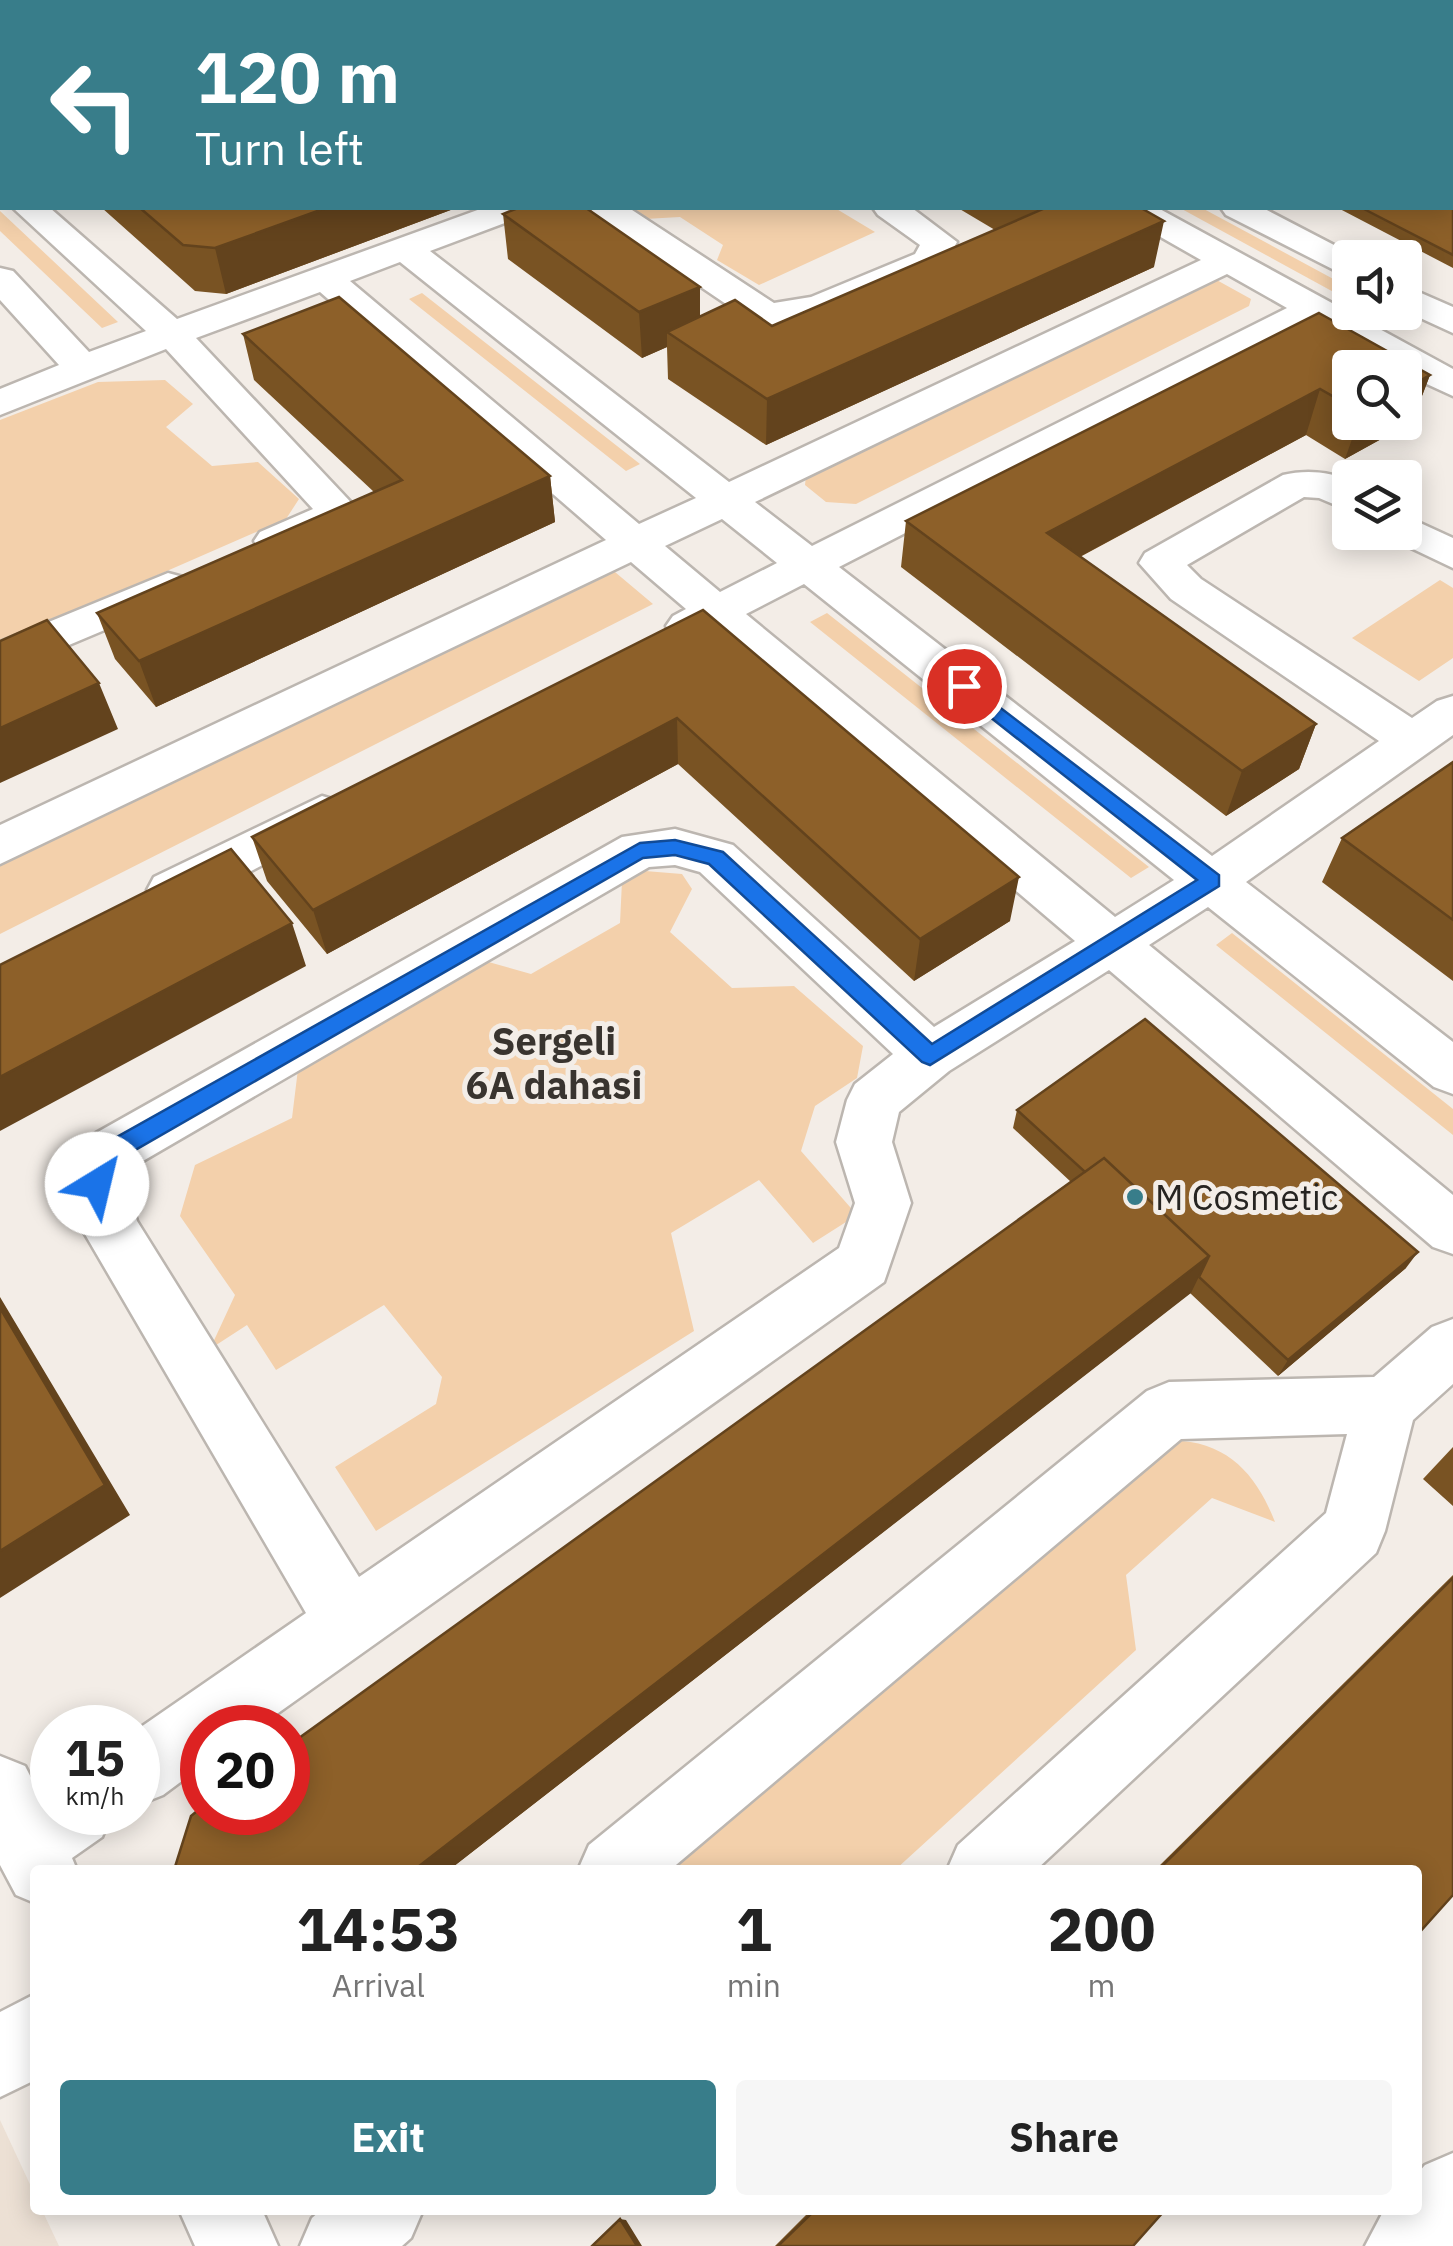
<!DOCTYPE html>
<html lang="en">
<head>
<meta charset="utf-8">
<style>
  :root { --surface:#fff; --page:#f6f6f6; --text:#222; --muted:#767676; --accent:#387d8a }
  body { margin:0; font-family:"IBM Plex Sans",sans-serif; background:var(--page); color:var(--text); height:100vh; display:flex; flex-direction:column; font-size:38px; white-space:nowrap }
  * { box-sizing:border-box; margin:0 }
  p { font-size:32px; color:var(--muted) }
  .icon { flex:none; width:55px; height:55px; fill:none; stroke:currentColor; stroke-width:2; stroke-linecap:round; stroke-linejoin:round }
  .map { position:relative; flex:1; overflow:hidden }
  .side { position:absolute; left:30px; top:1865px; width:1392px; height:350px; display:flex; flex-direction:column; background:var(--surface); border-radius:10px; box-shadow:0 5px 25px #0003 }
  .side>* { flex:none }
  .banner { position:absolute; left:0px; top:0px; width:1455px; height:210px; box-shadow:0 5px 25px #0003; background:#387d8a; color:#fff; overflow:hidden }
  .fabs { position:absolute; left:1332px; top:240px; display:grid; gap:20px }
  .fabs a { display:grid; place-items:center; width:90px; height:90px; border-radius:10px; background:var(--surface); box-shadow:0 5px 25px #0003; font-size:50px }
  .speed { position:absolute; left:30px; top:1705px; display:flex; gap:20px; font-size:50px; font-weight:700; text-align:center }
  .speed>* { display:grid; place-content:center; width:130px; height:130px; border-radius:50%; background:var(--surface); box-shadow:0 5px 25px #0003; line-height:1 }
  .speed small { font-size:25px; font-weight:400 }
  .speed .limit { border:15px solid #d22; background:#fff; color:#111 }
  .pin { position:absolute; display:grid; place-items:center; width:85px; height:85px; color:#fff; margin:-42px; border:5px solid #fff; border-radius:50%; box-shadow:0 2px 10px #0007 }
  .me { position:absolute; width:110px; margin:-55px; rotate:36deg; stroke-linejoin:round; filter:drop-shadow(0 0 8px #0008) }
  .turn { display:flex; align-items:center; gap:35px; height:210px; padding:0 30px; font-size:45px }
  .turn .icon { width:130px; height:130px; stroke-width:2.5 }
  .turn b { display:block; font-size:70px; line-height:85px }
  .eta { display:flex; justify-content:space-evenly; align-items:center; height:170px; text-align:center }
  .eta b { font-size:60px; font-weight:700; line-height:70px }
  .button { display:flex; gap:20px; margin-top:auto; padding:20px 30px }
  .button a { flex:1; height:115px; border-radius:10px; background:var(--accent); color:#fff; font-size:40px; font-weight:700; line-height:115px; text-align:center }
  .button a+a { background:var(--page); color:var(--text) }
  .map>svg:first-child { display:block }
  .built { fill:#ece0d4 }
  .green { fill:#f3d0ab }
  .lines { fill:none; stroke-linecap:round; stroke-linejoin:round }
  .minor-casing { stroke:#bcb6b0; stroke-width:5 }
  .minor { fill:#fff; fill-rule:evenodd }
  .wall { fill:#795323; fill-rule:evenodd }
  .shaded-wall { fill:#63431d }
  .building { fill:#8d6029; stroke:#63431d; stroke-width:2.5 }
  .route { fill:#1a73e8; stroke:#114b97; stroke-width:2.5 }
  .poi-dot { fill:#387d8a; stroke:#f3ede7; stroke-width:4 }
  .labels { text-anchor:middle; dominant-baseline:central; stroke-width:10; stroke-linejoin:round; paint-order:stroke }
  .poi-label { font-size:35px; fill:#262421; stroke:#f3ede7; text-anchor:start }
  .neighbourhood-label { font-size:38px; font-weight:bold; fill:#39342f; stroke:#f3ede7 }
</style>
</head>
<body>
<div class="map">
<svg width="1453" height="2246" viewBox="0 0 1453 2246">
  <rect width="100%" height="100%" fill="#f3ede7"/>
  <path class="built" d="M0,2120l35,75v15h7l17,36h-59z"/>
  <path class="green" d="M628,208h207l40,24 -116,53 -42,-25 6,-15 -43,-28 -35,2z
    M1180,208h22l148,80v13z
    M0,211l118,111 -16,6 -102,-97z
    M1213,278l38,21 -2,7 -393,198 -30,-2 -21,-17 1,-9z
    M422,293l218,171 -14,7 -217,-172z
    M165,380l28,24 -27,23 46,39 46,-4 41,37 -13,20 -286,125v-224l98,-38z
    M609,567l44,37 -653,330v-68z
    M1440,580l13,8v70l-34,23 -67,-43z
    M827,613l322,254 -18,11 -321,-256z
    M645,871l37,3 10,15 -22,43 62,56 62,-2 69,60 -6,32 -42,28 -14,45 56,64 -44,28 -54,-63 -88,53 23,98 -318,200 -41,-64 101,-63 6,-27 -58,-72 -108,65 -29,-45 -37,24 25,-54 -55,-79 15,-51 97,-47 6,-49 187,-108 46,13 89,-51 2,-42z
    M1232,933l221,176v26l-237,-190z
    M1182,1441c49,4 76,37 93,81l-63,-24 -86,77 10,75 -241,220h-237z"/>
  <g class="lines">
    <g class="minor-casing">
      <path id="minor" d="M293,0h31l2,2h-31z
        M537,0h31l2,2h-31z
        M749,0h32l2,2h-32z
        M835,0h32l2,2h-32z
        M2,90v20l-2,1v-20z
        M13,208h37l127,111 306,-111h48l-5,7 -96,36 299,231 472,-222 -79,-45 -5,-7h41l295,161v27l-48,-22v-6h-11l-80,-45 -475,244 373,289 167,-115 -208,-142 -32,-36 6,-10 138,-78c21,-5 47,-4 67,6v30l-31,-13 -15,-1 -117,68 14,14 211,139 25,-17 16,-5v39l-207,147 207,160v52l-19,-7 -226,-180 -59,38 304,250v59l-20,-7 -324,-277 -160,101 -50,41 -7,30 19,61 -27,79 -627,446h-55v38l-39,29 -25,10v-76l168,-116 -224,-384 -13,-46 27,-50 526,-296 53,-8 58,16 201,182 141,-86 -363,-309 -24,8 -15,-4 -7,-10 7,-10 13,-7 -55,-47 -631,302v-39l606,-285 -286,-248 -124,46 165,175 -6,9c-29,12 -64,36 -95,28l-6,-9 6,-9 53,-23 -147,-160 -166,66v-26l59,-24 -59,-65v-32l13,3 76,81 57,-21zM400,262l296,236 -57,26 -289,-243zM1227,274l60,34 -475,238 -57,-44zM722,519l55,44 -57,29 -55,-46zM804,584l370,296 -59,37 -369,-303zM675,865l25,7 193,182 -38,30 -8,16 -11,42 19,61 -16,45 -480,329 -222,-356 -11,-37 10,-19 513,-298z
        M590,208h39l145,95 37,-6 104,-43 5,-9 -42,-30 -5,-7h39l45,34 -15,27 -110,46 -65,11 -13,-3 -159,-108z
        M1221,208h42l96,50h-9v20l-124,-63z
        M1405,286l48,21v26l-48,-22z
        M1405,516l48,22v30l-63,-30 -3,-6h18z
        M168,573l15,4 6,10 -6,10 -183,77v-32z
        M322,796l17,5 7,12 -7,12 -149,78 -18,6 -18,-6 -7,-13 7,-13z
        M1453,1319v65l-40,36 -28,111 -9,22 -340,317h-89l11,-25 368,-332 21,-79 -166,5 -511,431h-92l11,-25 558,-454 22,-9 205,-5 58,-50z
        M0,1756l25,10 15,29 12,-8v25h60l-10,25 -30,21 5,12h-42v33l-19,-8 -16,-30z
        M35,1994v86l-35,17v-85z
        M1453,2153v93h-88l19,-36h34v-37l7,-8z
        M179,2210h83l16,36h-83z
        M321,2210h102l-12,28 -9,8h-102l12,-28z"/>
    </g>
    <use href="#minor" class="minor"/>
  </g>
  <path class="wall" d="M590,0h158l5,2h-158z
    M943,0h118l5,2h-118z
    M1350,0h64l5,2h-67z
    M1420,0h30l-6,2h-19z
    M1453,195v73l-115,-60h114z
    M102,208h354l-230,86 -31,-3z
    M958,208h183l13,59 -388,178 -98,-66 -1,-32 -25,11 -134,-99 -5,-45 197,102 72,10 223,-96z
    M1319,313l111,62 -18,47 -67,37 -39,-24 -226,122 236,167 -17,45 -73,47 -325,-249 5,-46zM1350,368l55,54h-55z
    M243,334l307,142 5,46 -399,185 -41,-48 -18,-46 277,-121 -120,-112z
    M703,610l307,311 -96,60 -236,-217 -351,190 -60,-73 -15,-44z
    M1453,762v219l-131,-99 20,-44z
    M1017,1110l389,158 -128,108 -88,-83 -741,577h-275l897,-688 -58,-54z
    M1453,1447v59l-30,-27z
    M1453,1575v320l-35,-25h-263z
    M811,2210h354l-32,36h-358z"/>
  <path class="shaded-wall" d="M115,0h124l-1,2h-131z
    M2,34v48l-2,1v-48z
    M326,208h130l-230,86 -11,-46z
    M1164,221l-10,46 -388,178 1,-46z
    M700,287v46l-33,-1v15l-25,11 -3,-46z
    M1430,375l-18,47 -67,37 13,-37h47v-33z
    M1320,389l-14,46 -268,144 9,-46z
    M550,476l5,46 -399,185 -17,-46z
    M99,683l19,46 -118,54v-55z
    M677,718l1,46 -351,190 -14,-44z
    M1316,724l-17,45 -73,47 16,-45z
    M1019,877l-9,44 -96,60 6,-42z
    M292,923l14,43 -306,165v-54z
    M1418,1252l-12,16 -128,108 10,-16z
    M1209,1256l-18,37 -742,577h-35z
    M0,1297l130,218 -130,83z
    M620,2219l6,1 16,26h-5z"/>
  <path class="building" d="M9,0h106l-8,2h-105v32l-2,1v-32z
    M663,0h85l5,2h-85z
    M963,0h98l5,2h-98z
    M1371,0h43l5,2h-42z
    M1453,195v60l-91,-47h90z
    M140,208h186l-111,40 -32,-3z
    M518,208h68l114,79 -61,25 -136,-98z
    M1041,208h100l23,13 -397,178 -100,-67 68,-32 37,26 271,-117z
    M339,297l211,179 -411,185 -42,-48 305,-133 -159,-146z
    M1319,313l111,62 -25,14v-21h-55v38l-30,-17 -273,144 269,191 -74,47 -336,-250z
    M703,610l316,267 -99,62 -243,-221 -364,192 -61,-73z
    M47,620l52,63 -99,45v-87z
    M1453,762v158l-111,-82z
    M231,849l61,74 -292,154v-112z
    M1145,1019l273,233 -130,108 -89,-83 10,-21 -105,-98 -19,14 -68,-62z
    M1104,1158l105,98 -795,614h-240l17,-54 11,-9v5h86v-66z
    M0,1308l105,177 -105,66z
    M1453,1578v317l-35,39v-64h-260z
    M815,2210h350l-32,36h-355z
    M620,2219l17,27h-45z"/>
  <path class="route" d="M964,680l255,195v11l-289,179 -8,-3 -213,-198 -34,-9 -32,3 -518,298 -20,35h-16l-4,-7 23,-42 532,-299 35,-3 48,12 209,192 265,-164 -240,-189 -3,-5z"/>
  <circle class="poi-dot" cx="1135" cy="1197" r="10"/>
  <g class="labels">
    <g class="poi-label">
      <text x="1155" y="1197">M Cosmetic</text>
    </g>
    <g class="neighbourhood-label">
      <text x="554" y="1040">Sergeli<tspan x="554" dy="44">6A dahasi</tspan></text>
    </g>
  </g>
</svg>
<div class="fabs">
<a><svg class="icon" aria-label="sound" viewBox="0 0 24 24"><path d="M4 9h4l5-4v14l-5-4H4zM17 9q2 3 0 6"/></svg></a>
<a><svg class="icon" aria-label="search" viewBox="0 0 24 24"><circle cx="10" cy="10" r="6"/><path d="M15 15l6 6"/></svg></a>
<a><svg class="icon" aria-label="layers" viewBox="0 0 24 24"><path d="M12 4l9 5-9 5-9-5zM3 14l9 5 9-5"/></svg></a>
</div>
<div class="speed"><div>15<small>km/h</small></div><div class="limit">20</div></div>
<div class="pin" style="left:964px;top:686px;background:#d93025"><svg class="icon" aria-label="arrive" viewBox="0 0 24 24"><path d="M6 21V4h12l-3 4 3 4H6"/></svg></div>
<svg class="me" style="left:97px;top:1184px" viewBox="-20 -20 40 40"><circle r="19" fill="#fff"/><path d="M0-13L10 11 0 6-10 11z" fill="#1a73e8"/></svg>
<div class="banner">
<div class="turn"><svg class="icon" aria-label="left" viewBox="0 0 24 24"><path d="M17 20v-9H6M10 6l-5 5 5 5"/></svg><div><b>120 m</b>Turn left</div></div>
</div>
<section class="side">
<div class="eta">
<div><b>14:53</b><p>Arrival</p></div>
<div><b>1</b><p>min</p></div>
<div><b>200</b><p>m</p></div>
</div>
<div class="button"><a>Exit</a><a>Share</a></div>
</section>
</div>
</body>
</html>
